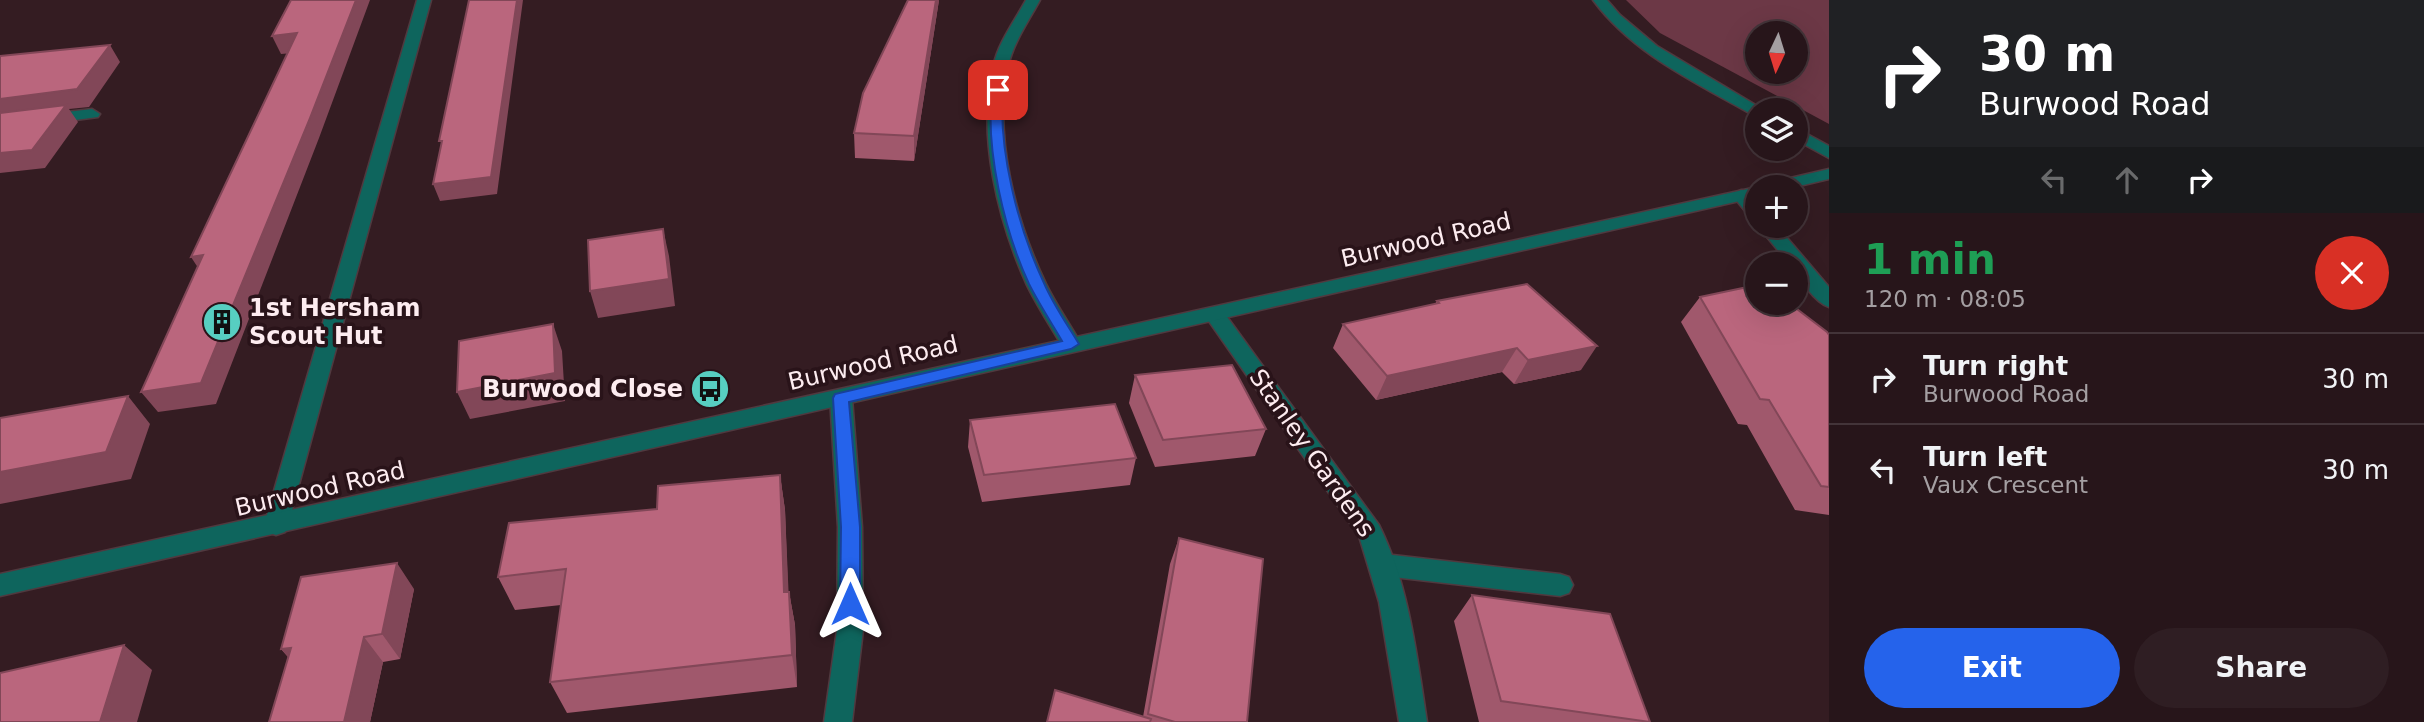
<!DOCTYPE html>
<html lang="en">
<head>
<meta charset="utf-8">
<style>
  :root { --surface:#27151a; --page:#2f1e23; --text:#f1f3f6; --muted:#a49fa2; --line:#433439; --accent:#2563eb }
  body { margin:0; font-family:"DejaVu Sans",sans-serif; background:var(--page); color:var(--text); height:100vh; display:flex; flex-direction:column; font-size:26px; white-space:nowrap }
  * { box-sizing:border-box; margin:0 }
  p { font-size:23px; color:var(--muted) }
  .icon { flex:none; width:38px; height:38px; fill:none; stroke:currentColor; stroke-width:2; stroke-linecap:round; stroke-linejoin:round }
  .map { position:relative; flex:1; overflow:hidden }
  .details { display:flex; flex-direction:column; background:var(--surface); width:595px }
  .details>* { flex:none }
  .guide { background:#202124; color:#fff; overflow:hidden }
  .needle { width:46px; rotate:184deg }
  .tools { position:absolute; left:1745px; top:21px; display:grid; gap:14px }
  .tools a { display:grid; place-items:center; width:63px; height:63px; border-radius:50%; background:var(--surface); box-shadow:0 7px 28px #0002,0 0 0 2px var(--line); font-size:35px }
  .pin { position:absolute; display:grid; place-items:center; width:60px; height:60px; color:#fff; margin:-30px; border-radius:14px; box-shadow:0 4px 10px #0006 }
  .me { position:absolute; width:77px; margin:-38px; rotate:0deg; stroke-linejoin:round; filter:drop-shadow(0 0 5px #0008) }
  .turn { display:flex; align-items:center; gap:24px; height:147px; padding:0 35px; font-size:32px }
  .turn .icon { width:91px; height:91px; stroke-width:2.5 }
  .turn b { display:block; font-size:49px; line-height:60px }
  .lanes { display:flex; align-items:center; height:66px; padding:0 35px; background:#0003; justify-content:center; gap:35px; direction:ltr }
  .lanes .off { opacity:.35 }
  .round { display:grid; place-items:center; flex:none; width:74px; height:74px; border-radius:37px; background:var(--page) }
  .headline { display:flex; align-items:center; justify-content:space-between; height:119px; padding:0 35px }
  h1 { font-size:42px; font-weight:700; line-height:52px; color:#1e9e55 }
  .primary-button { display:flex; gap:14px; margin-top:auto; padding:14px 35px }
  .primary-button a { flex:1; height:80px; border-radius:42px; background:var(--accent); color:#fff; font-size:28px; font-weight:700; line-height:80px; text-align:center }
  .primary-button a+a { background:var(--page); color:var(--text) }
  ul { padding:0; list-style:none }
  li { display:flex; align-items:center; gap:21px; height:91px; padding:0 35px; border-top:2px solid var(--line) }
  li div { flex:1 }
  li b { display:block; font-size:26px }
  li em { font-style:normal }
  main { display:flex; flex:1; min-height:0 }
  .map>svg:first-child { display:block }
  .green { fill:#6c3846; fill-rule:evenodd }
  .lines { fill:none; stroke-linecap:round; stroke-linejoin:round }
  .service-casing { stroke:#50393f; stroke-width:3 }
  .minor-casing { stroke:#50393f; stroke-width:3 }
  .tertiary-casing { stroke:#50393f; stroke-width:3 }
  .service { fill:#0e655d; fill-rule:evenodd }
  .minor { fill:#0e655d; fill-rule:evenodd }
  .tertiary { fill:#0e655d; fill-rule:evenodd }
  .wall { fill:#a0586c }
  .shaded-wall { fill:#824758 }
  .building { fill:#ba667d; stroke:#824758; stroke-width:2 }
  .route { fill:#2563eb; stroke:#184099; stroke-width:2 }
  .labels { text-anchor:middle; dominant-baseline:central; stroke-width:7; stroke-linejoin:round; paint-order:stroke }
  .street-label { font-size:24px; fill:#fdecf0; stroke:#291319 }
  .poi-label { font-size:24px; font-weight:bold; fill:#fdecf0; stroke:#291319; text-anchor:start }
</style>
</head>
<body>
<main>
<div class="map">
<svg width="1829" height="722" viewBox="0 0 1829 722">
  <rect width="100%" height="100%" fill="#341c22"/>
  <path class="green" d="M1626,0h203v124l-169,-91zM1757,33h39v39h-39z"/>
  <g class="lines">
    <g class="service-casing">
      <path id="service" d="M1384,554l176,20 9,3 4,8 -4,8 -9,3 -176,-20 -9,-3 -4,-8 4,-8z"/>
    </g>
    <g class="minor-casing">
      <path id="minor" d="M417,0h14l-143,525 -3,7 -9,3 -9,-3 -3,-7z
        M1026,0h14c-12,22 -27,43 -32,67 -15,70 8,154 38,217 10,21 24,40 35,60l-3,5 -7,2 -7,-2 -3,-5c-12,-20 -25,-40 -35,-61 -28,-63 -49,-147 -33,-216 5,-24 21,-45 33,-67z
        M1593,0h14l13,15 37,31 107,64h-7v6l-6,-2c-56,-32 -118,-60 -158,-114z
        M92,109l8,5 -2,3 -98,13v-10z
        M1796,128l33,18v12l-33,-18z
        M1741,190l6,1 10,12v16l-6,-1 -19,-23z
        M1758,226h19l52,61v20c-13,-4 -33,-29 -33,-43h-7z
        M1215,308l7,2 157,215c30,60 38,131 48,197h-28l-20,-120 -20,-66 -151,-216 -3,-5 3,-5z
        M841,390l8,2 3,6 10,129 1,103 -11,92h-28l13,-92 1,-103 -8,-129 3,-6z"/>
    </g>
    <g class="tertiary-casing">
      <path id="tertiary" d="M1829,169v10l-34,8h-29l3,-4z
        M1757,187v10l-1757,399v-22z"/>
    </g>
    <use href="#service" class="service"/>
    <use href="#minor" class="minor"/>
    <use href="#tertiary" class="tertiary"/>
  </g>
  <path class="wall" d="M939,0l-25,161 -59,-3 -1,-25z
    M1700,297l129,38v180l-34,-5 -48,-85 -9,-1 -57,-102z
    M1437,301l144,69 -67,14 -12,-12 -126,28 -43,-52 10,-24 92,-20z
    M1135,375l131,54 -11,27 -100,11 -26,-64z
    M970,420l166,38 -6,27 -148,17 -14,-55z
    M780,475l5,35 3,82h1l6,33 2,62 -230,26 -17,-31 11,-77 -46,5 -17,-33z
    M1179,538l68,184h-200l96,-5 27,-153z
    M414,589l-14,70 -17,3 -13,60h-101l19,-65 -7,-8z
    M1472,595l178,127h-171l-25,-101z"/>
  <path class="shaded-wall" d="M356,0h14l-51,138 -103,266 -58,8 -17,-20z
    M517,0h6l-26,194 -57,7 -7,-17z
    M936,0h3l-25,161v-25z
    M297,33l9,19 -25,2 -9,-18z
    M110,45l10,17 -31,45 -20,2 9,13 -33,46 -45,5v-74z
    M663,229l6,27 6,50 -77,12 -8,-27z
    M203,255l1,22 -13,-20z
    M553,324l9,27 3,50 -95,18 -13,-27z
    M1597,346l-16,24 -67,14 14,-24z
    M1517,348l-15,24 -126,28 11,-24z
    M128,396l22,28 -19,55 -131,25v-32z
    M780,475l5,35 5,115 -6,-33z
    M397,563l17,26 -14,70 -18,-25z
    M789,592l6,33 2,62 -5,-32z
    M364,637l19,25 -13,60h-26z
    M124,645l28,25 -15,52h-37z
    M291,648l12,26 -22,-25z"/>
  <path class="building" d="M291,0h65l-46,118 -109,265 -60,9 62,-137 -12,2 106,-224 -25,3z
    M469,0h48l-26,177 -58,7 9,-43h-3z
    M908,0h28l-22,136 -60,-3 9,-40z
    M110,45l-33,44 -77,10v-43z
    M66,105l-34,45 -32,3v-40z
    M663,229l6,50 -79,12 -2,-51z
    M1527,284l70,62 -69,14 -11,-12 -130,28 -44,-52 96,-21 -2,-2z
    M1757,285v18h32l38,29 2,3v152l-8,-1 -52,-86 -9,-1 -60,-102z
    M553,324l2,49 -98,19 2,-51z
    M1232,365l34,64 -103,11 -28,-65z
    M128,396l-22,56 -106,20v-54z
    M1115,404l21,54 -152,17 -14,-55z
    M780,475l4,117h5l3,63 -242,27 16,-113 -68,8 11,-54 148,-14 1,-23z
    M1179,538l84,21 -16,163h-72l-27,-8z
    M397,563l-15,71 -18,3 -20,85h-75l22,-74 -10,1 20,-72z
    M1472,595l138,19 40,108 -149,-21z
    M124,645l-24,77h-100v-49z
    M1055,690l96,29 -1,3h-103z"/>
  <path class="route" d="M998,86l5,4c-5,60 15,138 41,193 9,21 23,41 35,61l-8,5 -222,53 11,125v77l-3,7 -7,2 -7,-2 -3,-7 1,-77 -8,-129 2,-4 227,-53c-11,-19 -23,-37 -33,-57 -25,-54 -44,-135 -37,-194z"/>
  <defs>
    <g id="building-disc" transform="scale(2.0125)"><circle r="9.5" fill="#57cec1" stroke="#291319"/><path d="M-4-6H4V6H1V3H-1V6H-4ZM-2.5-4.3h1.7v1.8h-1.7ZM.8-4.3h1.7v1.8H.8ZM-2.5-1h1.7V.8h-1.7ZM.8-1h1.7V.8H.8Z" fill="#111"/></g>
    <g id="bus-disc" transform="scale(2.0125)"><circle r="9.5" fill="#57cec1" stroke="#291319"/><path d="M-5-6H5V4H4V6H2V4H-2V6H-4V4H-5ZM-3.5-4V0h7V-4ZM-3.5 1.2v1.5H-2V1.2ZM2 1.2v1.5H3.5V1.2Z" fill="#111"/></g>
  </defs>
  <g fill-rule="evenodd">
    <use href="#building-disc" x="222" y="322"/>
    <use href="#bus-disc" x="710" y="389"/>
  </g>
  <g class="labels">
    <g class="street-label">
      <text transform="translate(1426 240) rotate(-13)">Burwood Road</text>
      <text transform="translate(873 363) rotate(-13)">Burwood Road</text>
      <text transform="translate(1312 453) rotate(55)">Stanley Gardens</text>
      <text transform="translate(320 489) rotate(-13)">Burwood Road</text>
    </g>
    <g class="poi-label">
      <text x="249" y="308">1st Hersham<tspan x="249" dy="28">Scout Hut</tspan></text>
      <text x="683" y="389" text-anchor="end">Burwood Close</text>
    </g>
  </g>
</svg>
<div class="tools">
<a><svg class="needle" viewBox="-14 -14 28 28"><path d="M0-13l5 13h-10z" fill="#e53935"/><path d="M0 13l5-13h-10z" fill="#a49fa2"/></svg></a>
<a><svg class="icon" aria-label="layers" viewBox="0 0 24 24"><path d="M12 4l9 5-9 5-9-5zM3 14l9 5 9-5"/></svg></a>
<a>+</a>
<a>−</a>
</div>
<div class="pin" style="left:998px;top:90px;background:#d93025"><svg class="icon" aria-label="arrive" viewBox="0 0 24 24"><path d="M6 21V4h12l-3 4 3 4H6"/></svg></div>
<svg class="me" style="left:850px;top:604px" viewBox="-20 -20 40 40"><path d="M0-17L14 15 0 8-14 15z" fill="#2563eb" stroke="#fff" stroke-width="4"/></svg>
</div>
<section class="details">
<div class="guide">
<div class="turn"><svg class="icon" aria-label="right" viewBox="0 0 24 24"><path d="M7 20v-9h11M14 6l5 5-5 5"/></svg><div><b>30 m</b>Burwood Road</div></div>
<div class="lanes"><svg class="icon off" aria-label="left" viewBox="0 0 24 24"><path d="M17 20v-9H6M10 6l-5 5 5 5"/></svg><svg class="icon off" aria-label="ahead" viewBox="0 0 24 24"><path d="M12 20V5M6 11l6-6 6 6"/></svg><svg class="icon" aria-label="right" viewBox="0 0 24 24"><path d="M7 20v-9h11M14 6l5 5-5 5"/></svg></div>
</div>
<div class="headline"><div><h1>1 min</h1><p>120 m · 08:05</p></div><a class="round" style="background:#d93025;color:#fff"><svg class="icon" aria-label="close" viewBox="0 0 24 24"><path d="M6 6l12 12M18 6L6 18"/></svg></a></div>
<ul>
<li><svg class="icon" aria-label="right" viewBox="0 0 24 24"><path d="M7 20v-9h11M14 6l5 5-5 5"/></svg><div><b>Turn right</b><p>Burwood Road</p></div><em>30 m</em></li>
<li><svg class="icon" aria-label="left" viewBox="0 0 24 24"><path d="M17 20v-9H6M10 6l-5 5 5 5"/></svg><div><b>Turn left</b><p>Vaux Crescent</p></div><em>30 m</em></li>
</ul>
<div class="primary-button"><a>Exit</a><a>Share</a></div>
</section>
</main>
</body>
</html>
